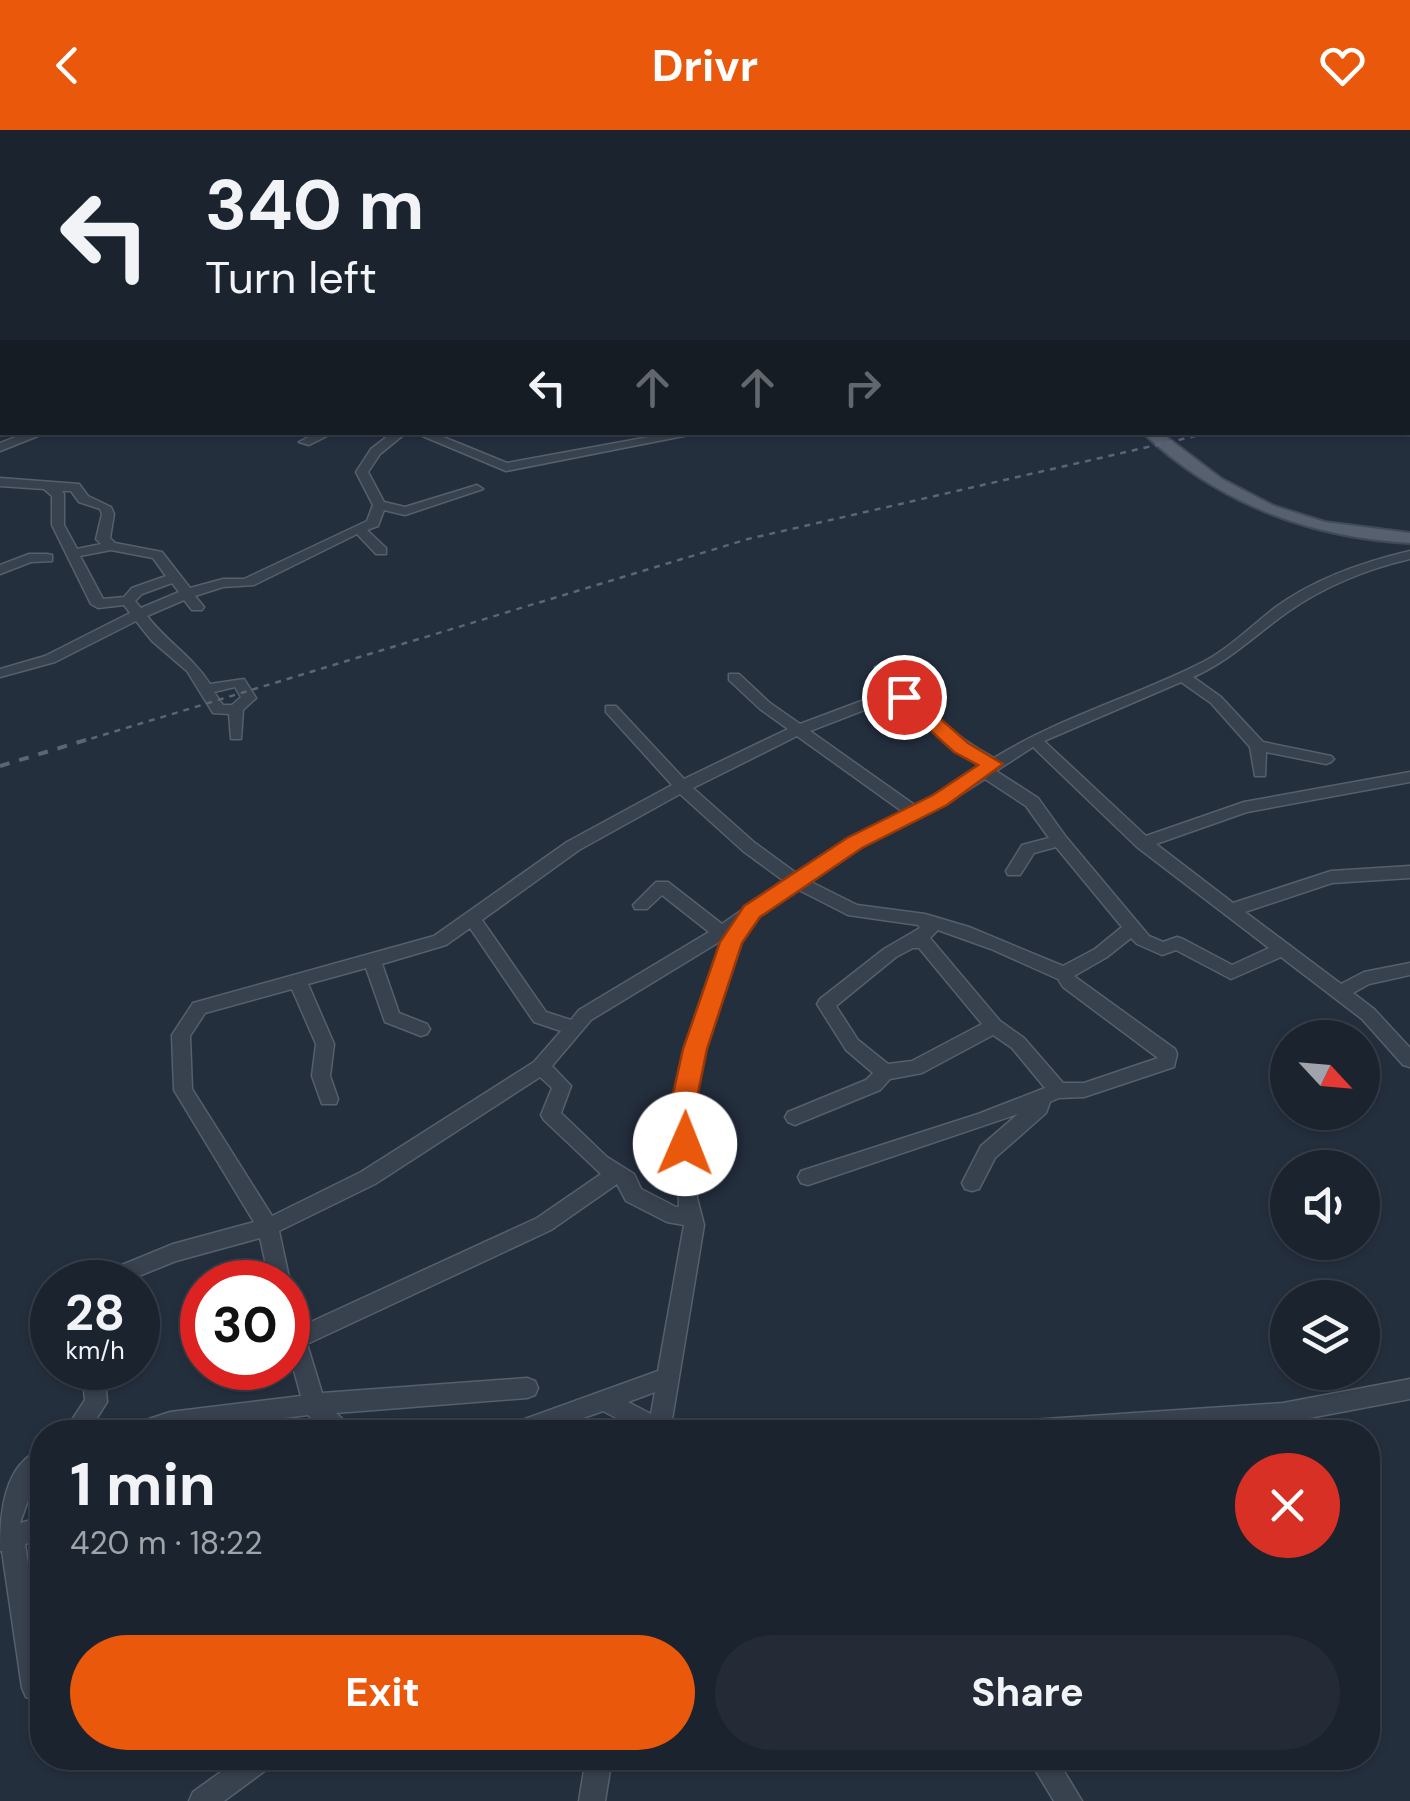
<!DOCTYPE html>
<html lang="en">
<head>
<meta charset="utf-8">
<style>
  :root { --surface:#1b232e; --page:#242b36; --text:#f1f3f6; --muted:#a0a4aa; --line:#39404a; --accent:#ea580c }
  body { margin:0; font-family:"DM Sans",sans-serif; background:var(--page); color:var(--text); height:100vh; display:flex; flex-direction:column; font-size:38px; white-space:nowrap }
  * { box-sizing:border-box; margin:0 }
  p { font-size:32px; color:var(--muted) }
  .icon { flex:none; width:55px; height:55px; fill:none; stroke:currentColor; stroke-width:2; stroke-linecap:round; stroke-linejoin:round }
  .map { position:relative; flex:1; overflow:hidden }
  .panel { position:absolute; left:30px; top:1290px; width:1350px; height:350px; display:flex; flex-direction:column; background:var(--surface); border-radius:40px; box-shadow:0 2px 8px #0004,0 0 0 2px var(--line) }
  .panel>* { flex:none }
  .guide { position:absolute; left:0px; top:0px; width:1410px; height:305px; box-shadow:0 2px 8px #0004,0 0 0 2px var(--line); background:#1b232e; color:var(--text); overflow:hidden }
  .needle { width:65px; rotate:116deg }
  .buttons { position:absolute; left:1270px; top:890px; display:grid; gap:20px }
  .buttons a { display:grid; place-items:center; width:110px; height:110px; border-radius:50%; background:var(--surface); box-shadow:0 2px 8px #0004,0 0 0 2px var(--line); font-size:50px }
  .speed { position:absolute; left:30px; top:1130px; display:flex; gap:20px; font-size:50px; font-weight:700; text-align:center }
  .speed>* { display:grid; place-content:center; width:130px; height:130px; border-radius:50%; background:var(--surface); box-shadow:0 2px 8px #0004,0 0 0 2px var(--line); line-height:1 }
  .speed small { font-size:25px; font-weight:400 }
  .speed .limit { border:15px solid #d22; background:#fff; color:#111 }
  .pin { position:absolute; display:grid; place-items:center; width:85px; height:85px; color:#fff; margin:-42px; border:5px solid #fff; border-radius:50%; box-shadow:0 2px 10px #0007 }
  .me { position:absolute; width:110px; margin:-55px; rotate:1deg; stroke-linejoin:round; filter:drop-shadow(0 0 8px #0008) }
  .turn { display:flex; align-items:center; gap:35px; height:210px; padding:0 40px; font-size:45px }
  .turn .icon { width:130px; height:130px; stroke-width:2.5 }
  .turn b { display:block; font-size:70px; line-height:85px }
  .lanes { display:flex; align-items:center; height:95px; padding:0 40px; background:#0003; justify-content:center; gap:50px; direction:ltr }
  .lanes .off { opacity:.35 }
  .round { display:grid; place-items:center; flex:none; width:105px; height:105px; border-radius:52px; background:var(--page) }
  .summary { display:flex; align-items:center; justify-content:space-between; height:170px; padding:0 40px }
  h1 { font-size:60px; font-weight:700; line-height:75px }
  .action { display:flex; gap:20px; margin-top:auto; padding:20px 40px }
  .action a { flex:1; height:115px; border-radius:60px; background:var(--accent); color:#fff; font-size:40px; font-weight:700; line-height:115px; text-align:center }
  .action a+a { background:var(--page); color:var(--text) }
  header { display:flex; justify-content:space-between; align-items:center; height:130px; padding:0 40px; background:var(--accent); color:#fff; font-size:45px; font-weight:700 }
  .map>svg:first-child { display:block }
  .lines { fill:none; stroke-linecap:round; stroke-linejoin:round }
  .minor-casing { stroke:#565f6c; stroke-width:3 }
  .major-casing { stroke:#414a57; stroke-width:4 }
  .minor { fill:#38414e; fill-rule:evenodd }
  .major { fill:#56606e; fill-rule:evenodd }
  .rail-far1 { stroke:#5a6575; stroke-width:2.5; stroke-dasharray:6 6; stroke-linecap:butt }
  .rail { stroke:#5a6575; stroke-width:4; stroke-dasharray:10 10; stroke-linecap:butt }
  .route { fill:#ea580c; stroke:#983908; stroke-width:2.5 }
</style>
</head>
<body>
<header><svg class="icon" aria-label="back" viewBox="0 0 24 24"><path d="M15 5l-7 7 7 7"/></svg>Drivr<svg class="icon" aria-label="heart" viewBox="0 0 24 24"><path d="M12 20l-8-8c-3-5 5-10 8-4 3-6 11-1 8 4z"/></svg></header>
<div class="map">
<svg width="1410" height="1671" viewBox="0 0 1410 1671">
  <rect width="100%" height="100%" fill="#242f3e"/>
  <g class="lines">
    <g class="minor-casing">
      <path id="minor" d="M1325,0h11l1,2h-10z
        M1410,13v6l-2,1v-6z
        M0,41l2,1v8l-2,-1z
        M1408,49l2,1v7l-2,-1z
        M2,62v6l-2,1v-6z
        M1410,100v6l-2,1v-6z
        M2,118v6l-2,1v-6z
        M1408,122h2v7l-2,-1z
        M0,135h2v6h-2z
        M1408,202h2v7h-2z
        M1408,233h2v6h-2z
        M29,302h19l-48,19v-8z
        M318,302h17l-26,13 -10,-3z
        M393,302h14l-27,22 -12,18 16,30 21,5 72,-22 6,4 -78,26 -21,-5 -6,16 -11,4 19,18v6h-10l-19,-20 -103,51 -31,2 -28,9 9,11 -2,3h-10l-8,-10 -37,16c19,25 46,41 63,68l34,-5 12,19 -13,12 -2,29h-10l-2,-25 -16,-1 -26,-42 -35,-30 -16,-20 -81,41 -55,15v-8l45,-13 85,-43 -6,-8 -26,3 -7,-4 -39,-79v-29l-8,-7 -44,-3v-8l79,6 9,12 23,11 3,7 -4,24 5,5 47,9 28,36 33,-9h21l123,-58 6,-16 -17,-33 15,-23zM62,361h9l8,11 21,7 2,5 -6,25 5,5 -24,5 -13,-24v-31zM111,420l42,8 13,18 -34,12 -8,9 -21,2 -23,-43zM172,453l7,9 -38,16 -6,-7 7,-7zM235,557l6,10 -9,8h-9l-9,-13z
        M413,302h18l76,31 169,-31h28l-198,39z
        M1410,421v8c-43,10 -85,27 -121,52 -33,23 -59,50 -96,66l28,20 42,45 68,14 3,3 -3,3 -5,2 -60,-12 -1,24h-10l-5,-29 -39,-44 -30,-21 -137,59 102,95 98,-34 166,-30v10l-163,30 -91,32 77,59 98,-32 79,-5v12l-78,5 -87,29 96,72 23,-12 46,-9v12l-41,9 -16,9 21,16 36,39v19l-7,-2 -41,-46 -81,-62 -50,22 -55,-29 -14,5 -25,-11 -6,-6 -24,19 -33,19 101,73 2,5 -3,13 -90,30 -25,1 -9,4 -4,11 -51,45 -16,31 -7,2 -7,-2 -3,-6 19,-37 37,-32 -210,71 -7,-2 -3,-6 3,-6 177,-57 67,-26 -33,-40 -19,-13 -71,38 -32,6 -10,11 -78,32 -7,3 -7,-3 -3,-5 3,-5 78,-32 7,-7 -27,-23 -29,-46 3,-5 64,-50 36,-21 -2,-3 -70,-10 -51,-26 -39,26 -19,28 -35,106 -11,49 4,100 7,27 -34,207h-27l-40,-21 -59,21h-39l3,-7 150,-54 26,-146 -17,-3 -41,-21 -9,-17 -66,46 -244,114 15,49 205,-15 8,3 3,7 -3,7 -8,3 -191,15 13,12 3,7h-26l-18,-17 -138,17h-42l3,-7 39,-13 131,-16 -13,-47v-43l7,2 7,18 235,-108 64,-44 -57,-54 -3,-5 11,-27 -12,-11 -165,107 -96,47 11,51 -2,6v-6h-18l-10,-44 -84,23 -52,21h-32l3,-6 78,-32 81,-22 -80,-132 -2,-55 21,-32 241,-67 133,-94 105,-57 -66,-73v-6h10l68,73 104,-50 -28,-20 -31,-29v-6h10l31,29 30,21 64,-24 32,-6 -21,-27 7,-4 5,1c30,39 64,71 107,94 66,-41 140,-61 209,-96 27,-14 49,-37 73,-55 40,-29 87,-45 134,-56zM903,572l38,36 42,27 -67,41 -106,-75 62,-24zM797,606l106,76 -55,27 -52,34 -41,-30 -62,-55zM1033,617l104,100 132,101 -37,17 -49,-26 -6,-2 -14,5 -14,-6 -83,-99 -28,-39 -42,-27zM985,649l41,27 23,32 -27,7 -16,26 2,4h12l14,-22 22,-6 66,80 -27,22 -32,17 -94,-39 -44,-13 -68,-9 -48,-24 51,-34 86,-43zM680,664l63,57 41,30 -62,43 -54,-42h-12l-23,23 2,4h12l15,-14 47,37 -130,78 -8,10 -25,-8 -64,-92 97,-70zM470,798l64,94 27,9 -27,31 -173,110 -89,44 -80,-127 -2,-53 15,-23 87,-24 24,55 -4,32 10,28h14l2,-5 -8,-23 4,-32 -26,-60 58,-16 19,54 36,14 6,-2 3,-5 -3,-5 -28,-11 -17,-49 64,-19zM938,800l53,19 67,30 5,8 95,71 -74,25h-21l-39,-45 -24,-17 -70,-83zM724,809l-38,110 -11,49 4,109h-3l-35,-18 -7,-15 -27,-17 -46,-44 10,-27 -19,-20 39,-46zM913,818h6l63,76 -70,37 -24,3 -30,-24 -22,-34 60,-49zM655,1262l-4,22 -23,-12z
        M47,424l5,1v6l-21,1 -31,12v-9l29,-11z
        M82,1238h22l3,34 -19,30h-24l21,-32z
        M1410,1249v20l-127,24 -134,9h-157l3,-7 8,-3 280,-19z
        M42,1319v25l-7,7 -15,42 22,-6v22l-17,5 17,112v41l-7,4 -9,-4 -4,-9 -20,-137h-2c0,-36 3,-87 42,-102z
        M240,1628h34l-4,9 -46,34h-35l4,-9z
        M586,1628h26l-7,43h-26z
        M1028,1628h28l26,43h-28z"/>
    </g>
    <g class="major-casing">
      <path id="major" d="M664,0h15l2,2h-15z
        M1142,302h18l62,47 52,27 51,16 85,11v10c-102,-6 -193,-40 -268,-111z"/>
    </g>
    <use href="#minor" class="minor"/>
    <use href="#major" class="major"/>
    <path class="rail-far1" d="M80,612l668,-203 465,-107"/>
    <path class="rail" d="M0,636l89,-27"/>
  </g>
  <path class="route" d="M898,563h13l57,50 35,21 -56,41 -85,43 -102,69 -18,26 -35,106 -10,49 -3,53h-18l-4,-53 11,-49 37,-107 24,-36 103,-68 86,-43 45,-30 -24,-13 -56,-51z"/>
</svg>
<div class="buttons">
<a><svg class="needle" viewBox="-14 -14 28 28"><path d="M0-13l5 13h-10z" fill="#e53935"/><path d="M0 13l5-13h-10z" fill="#a0a4aa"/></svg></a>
<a><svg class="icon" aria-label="sound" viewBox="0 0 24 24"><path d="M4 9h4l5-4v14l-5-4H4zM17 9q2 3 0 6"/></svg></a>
<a><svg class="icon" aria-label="layers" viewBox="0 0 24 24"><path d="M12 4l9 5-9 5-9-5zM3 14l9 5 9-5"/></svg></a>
</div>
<div class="speed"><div>28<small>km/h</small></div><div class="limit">30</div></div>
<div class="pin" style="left:904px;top:567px;background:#d93025"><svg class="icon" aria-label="arrive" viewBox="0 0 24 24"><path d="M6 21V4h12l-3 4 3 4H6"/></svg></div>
<svg class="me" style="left:685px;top:1014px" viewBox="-20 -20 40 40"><circle r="19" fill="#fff"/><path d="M0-13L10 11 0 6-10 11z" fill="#ea580c"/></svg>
<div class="guide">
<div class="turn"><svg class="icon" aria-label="left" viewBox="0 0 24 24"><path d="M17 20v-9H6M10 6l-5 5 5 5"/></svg><div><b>340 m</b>Turn left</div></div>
<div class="lanes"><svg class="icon" aria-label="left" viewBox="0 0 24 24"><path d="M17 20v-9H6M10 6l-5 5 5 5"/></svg><svg class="icon off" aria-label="ahead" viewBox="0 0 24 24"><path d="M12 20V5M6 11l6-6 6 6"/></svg><svg class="icon off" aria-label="ahead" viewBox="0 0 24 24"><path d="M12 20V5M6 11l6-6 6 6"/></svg><svg class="icon off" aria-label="right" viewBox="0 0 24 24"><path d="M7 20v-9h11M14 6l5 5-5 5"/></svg></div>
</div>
<section class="panel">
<div class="summary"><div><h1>1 min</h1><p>420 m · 18:22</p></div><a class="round" style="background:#d93025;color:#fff"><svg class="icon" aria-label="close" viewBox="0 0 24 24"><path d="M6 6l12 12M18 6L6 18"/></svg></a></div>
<div class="action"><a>Exit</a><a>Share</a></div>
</section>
</div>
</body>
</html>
